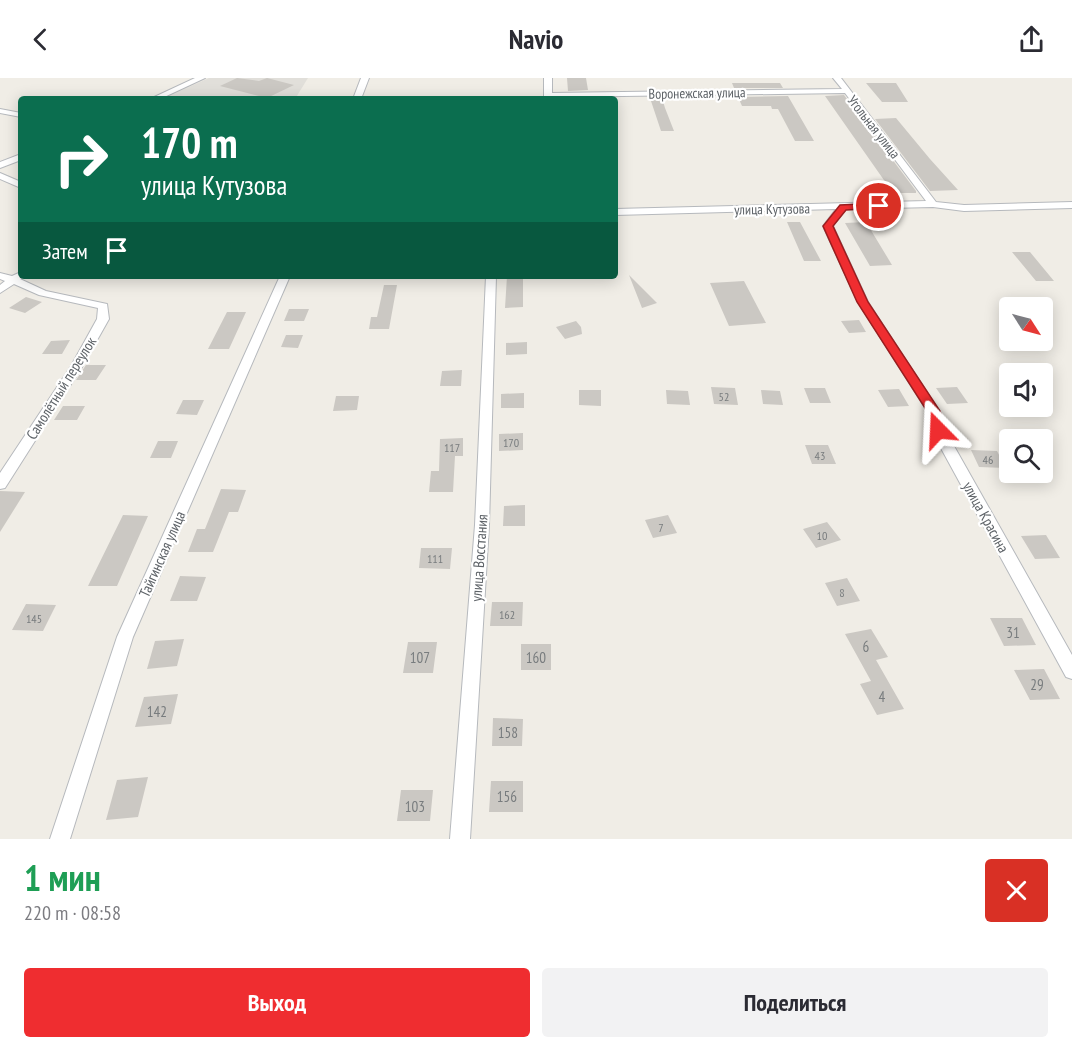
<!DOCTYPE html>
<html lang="ru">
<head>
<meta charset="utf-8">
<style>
  :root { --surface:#fff; --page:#f2f2f3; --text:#2b2b33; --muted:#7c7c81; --accent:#ef2d30 }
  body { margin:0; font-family:"PT Sans Narrow",sans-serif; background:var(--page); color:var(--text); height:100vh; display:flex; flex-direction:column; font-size:22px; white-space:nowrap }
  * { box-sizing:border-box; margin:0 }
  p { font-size:20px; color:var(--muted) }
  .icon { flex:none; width:33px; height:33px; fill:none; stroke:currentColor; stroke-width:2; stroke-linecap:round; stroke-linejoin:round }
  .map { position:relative; height:761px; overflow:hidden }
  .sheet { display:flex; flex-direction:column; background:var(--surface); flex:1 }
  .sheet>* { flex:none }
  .banner { position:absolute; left:18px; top:18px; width:600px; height:183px; border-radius:6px; box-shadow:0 3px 15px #0003; background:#0b6e4f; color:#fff; overflow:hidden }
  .needle { width:39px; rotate:126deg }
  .buttons { position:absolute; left:999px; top:219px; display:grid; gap:12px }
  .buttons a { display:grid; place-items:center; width:54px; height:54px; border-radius:6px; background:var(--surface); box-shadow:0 3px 15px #0003; font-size:30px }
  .pin { position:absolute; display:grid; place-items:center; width:51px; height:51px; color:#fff; margin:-26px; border:3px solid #fff; border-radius:50%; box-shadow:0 2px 6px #0007 }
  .me { position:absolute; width:66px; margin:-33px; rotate:339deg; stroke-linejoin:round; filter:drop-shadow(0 0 4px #0008) }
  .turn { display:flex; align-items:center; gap:21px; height:126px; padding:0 24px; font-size:27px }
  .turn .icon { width:78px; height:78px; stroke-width:2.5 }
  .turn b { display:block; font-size:42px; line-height:51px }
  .then { display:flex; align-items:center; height:57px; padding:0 24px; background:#0003; gap:12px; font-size:22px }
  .round { display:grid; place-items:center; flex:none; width:63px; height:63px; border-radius:6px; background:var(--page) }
  .head { display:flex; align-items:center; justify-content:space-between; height:102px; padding:0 24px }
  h1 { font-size:36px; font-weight:700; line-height:45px; color:#1e9e55 }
  .button { display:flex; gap:12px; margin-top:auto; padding:12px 24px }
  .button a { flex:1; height:69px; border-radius:6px; background:var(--accent); color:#fff; font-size:24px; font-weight:700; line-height:69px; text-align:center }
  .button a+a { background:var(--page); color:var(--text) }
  header { display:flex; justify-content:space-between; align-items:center; height:78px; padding:0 24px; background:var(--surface); font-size:27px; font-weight:700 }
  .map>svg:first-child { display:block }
  .industrial { fill:#e1dfda }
  .building { fill:#cbc8c3 }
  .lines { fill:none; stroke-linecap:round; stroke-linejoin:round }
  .minor-casing { stroke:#b6b9bd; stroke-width:2 }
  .minor { fill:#fff; fill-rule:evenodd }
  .route { fill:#ef2d30; stroke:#9b1d1f; stroke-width:1.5 }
  .labels { text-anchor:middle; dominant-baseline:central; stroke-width:4.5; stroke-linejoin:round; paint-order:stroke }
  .number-label { font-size:12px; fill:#787c7e }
  .far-street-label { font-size:14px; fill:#5d6267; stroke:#fff }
  .street-label { font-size:15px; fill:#5d6267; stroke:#fff }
  .near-number-label { font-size:15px; fill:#787c7e }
</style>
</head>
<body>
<header><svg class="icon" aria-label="back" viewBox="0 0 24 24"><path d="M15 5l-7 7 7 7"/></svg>Navio<svg class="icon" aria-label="share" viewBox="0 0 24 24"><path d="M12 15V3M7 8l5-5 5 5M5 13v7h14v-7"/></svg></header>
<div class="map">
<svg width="1072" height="761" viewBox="0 0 1072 761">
  <rect width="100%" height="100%" fill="#f0ede6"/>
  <path class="industrial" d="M209,0h99l-13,21h-133z"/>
  <path class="building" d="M237,0l22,3 8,-3 27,7 -27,13 -47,-12z
    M567,0h19l2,12 -20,1z
    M732,5h48l3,5h-49z
    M866,5h30l12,19h-26z
    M844,17l72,96v2h-23l-68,-97z
    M788,18l26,45h-19l-17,-32h-6l-1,-3h-29l-4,-9z
    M662,20l3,10 9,23h-13l-11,-33z
    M896,40l34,41 28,31 -28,1 -55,-72z
    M787,144h13l21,39h-17z
    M866,144l26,43 -22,1 -25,-43z
    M1012,174h18l24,29h-18z
    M629,197l28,28 -15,5z
    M507,198h16v31l-18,1z
    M744,203l22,42 -37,3 -19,-43z
    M384,207h13l-8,44h-20l2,-12h6z
    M26,219l16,5 -17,11 -16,-5z
    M289,231h20l-5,12h-20z
    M227,234h19l-17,37h-21z
    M859,242l7,12 -17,1 -8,-12z
    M576,243l5,6 1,7 -17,5 -9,-12z
    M286,257h17l-5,13 -17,-1z
    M70,262l-8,14h-20l9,-13z
    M527,264v12l-21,1v-12z
    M86,287h20l-10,15h-20z
    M462,292l-1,16h-21l2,-15z
    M711,309l24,1 3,17 -24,-1z
    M957,309l11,16 -21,1 -11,-16z
    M804,310h21l6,15h-21z
    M899,311l10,17 -21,1 -10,-17z
    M579,312h22v16l-22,-1z
    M666,312l22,1 2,14 -23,-1z
    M761,312l19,1 3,14 -20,-1z
    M524,315v15h-23v-14z
    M336,318h23l-2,14 -24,1z
    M183,322h21l-7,15 -21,-1z
    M63,328h22l-8,14h-23z
    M523,355v17l-24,1v-17z
    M463,360v18h-8l-2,36h-24l2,-21h8l1,-32z
    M158,363h20l-7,17h-21z
    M805,367h23l8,19h-24z
    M971,372l26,1 9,17 -27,-1z
    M221,411l25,1 -8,22h-9l-16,40h-25l9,-23h8z
    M0,413l25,1 -25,40z
    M525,427v21h-22l1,-20z
    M123,437l25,1 -31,70h-29z
    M668,437l9,18 -24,5 -8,-18z
    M827,444l14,18 -25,8 -13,-19z
    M1046,457l14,23 -25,1 -14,-23z
    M421,470h31l-2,21 -31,-1z
    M180,498l26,1 -9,24h-27z
    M847,500l13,23 -23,5 -12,-23z
    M492,524h31l-1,24h-32z
    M26,526l30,1 -13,26 -31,-1z
    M990,540h32l14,27 -32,1z
    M871,551l17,28 -12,3 28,49 -27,6 -17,-31 11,-3 -26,-47z
    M184,561l-7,27 -30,3 8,-28z
    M408,564h29l-4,31h-30z
    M521,566h30v26h-30z
    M1044,591l16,30 -30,1 -16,-30z
    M178,616l-7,30 -36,3 9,-30z
    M493,640l30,1 -1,27h-30z
    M148,699l-10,40 -32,3 11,-40z
    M491,703h32v31h-34z
    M401,712h32l-3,31h-33z"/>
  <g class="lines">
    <g class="minor-casing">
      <path id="minor" d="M195,0h10l-45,21h-10z
        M361,0h8l-8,21h-8z
        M544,0h8v15l290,-4 -9,-11h8l95,124 28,3 108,-3v6l-108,3 -31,-4 -87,2 -13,17 35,76 71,109 6,19 127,225v24l-6,-2 -135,-247 -4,-19 -69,-109 -35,-76 13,-17 -221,6v-6l311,-8 -81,-108 -293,4v2h-8z
        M0,31l21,4v4l-21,-4z
        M21,76v6l-21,8v-6z
        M0,95l21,9v6l-21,-9z
        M21,194v4h3l-4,3 26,12 61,13 2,15 -27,48 -77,121 -5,1v-16l71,-107 26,-47 1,-11 -59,-13 -25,-11 -14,9v-8l5,-4 -5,-2v-6l12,3z
        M280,198h10l-157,361 -63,202h-20l67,-202z
        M486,198h10l-7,249 -19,314h-20l25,-314z"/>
    </g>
    <use href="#minor" class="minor"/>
  </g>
  <path class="route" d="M879,125l5,3 -2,2 -36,2 -13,16 35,76 72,109 5,19 -7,5 -4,-2 -7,-22 -70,-109 -34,-76 17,-21z"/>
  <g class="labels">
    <g class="number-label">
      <text x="724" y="318">52</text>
      <text x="511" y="364">170</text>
      <text x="452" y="369">117</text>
      <text x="820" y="377">43</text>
      <text x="988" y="381">46</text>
      <text x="661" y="449">7</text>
      <text x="822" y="457">10</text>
      <text x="435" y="480">111</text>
      <text x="842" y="514">8</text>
      <text x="507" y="536">162</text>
      <text x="34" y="540">145</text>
    </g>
    <g class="far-street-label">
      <text transform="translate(697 15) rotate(-1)">Воронежская улица</text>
      <text transform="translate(874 49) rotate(52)">Угольная улица</text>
      <text transform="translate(772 131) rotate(-1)">улица Кутузова</text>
    </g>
    <g class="street-label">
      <text transform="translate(61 310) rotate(-58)">Самолётный переулок</text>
      <text transform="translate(986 439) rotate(61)">улица Красина</text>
      <text transform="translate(162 476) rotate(-66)">Тайгинская улица</text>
      <text transform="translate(479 480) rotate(-86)">улица Восстания</text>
    </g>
    <g class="near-number-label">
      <text x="1013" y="554">31</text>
      <text x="866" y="568">6</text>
      <text x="420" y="579">107</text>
      <text x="536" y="579">160</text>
      <text x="1037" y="606">29</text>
      <text x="882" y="618">4</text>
      <text x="157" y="633">142</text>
      <text x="508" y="654">158</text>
      <text x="507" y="718">156</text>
      <text x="415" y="728">103</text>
    </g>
  </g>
</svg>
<div class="buttons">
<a><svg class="needle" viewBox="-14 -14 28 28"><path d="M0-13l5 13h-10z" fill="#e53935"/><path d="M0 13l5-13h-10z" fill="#7c7c81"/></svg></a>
<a><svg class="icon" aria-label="sound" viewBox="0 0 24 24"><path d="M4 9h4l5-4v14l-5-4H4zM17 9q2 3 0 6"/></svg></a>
<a><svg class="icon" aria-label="search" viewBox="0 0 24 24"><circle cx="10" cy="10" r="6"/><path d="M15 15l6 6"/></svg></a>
</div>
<div class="pin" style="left:879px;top:128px;background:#d93025"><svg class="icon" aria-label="arrive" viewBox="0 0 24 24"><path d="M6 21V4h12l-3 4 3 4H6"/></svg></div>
<svg class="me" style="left:938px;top:352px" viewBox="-20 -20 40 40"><path d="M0-17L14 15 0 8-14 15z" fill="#ef2d30" stroke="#fff" stroke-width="4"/></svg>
<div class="banner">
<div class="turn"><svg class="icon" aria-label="right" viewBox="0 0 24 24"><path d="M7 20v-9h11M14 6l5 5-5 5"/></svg><div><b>170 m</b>улица Кутузова</div></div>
<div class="then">Затем<svg class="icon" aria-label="arrive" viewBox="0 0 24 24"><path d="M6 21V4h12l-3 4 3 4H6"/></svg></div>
</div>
</div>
<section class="sheet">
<div class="head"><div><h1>1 мин</h1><p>220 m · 08:58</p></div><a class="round" style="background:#d93025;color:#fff"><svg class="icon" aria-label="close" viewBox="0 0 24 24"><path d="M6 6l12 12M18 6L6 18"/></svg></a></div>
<div class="button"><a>Выход</a><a>Поделиться</a></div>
</section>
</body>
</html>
